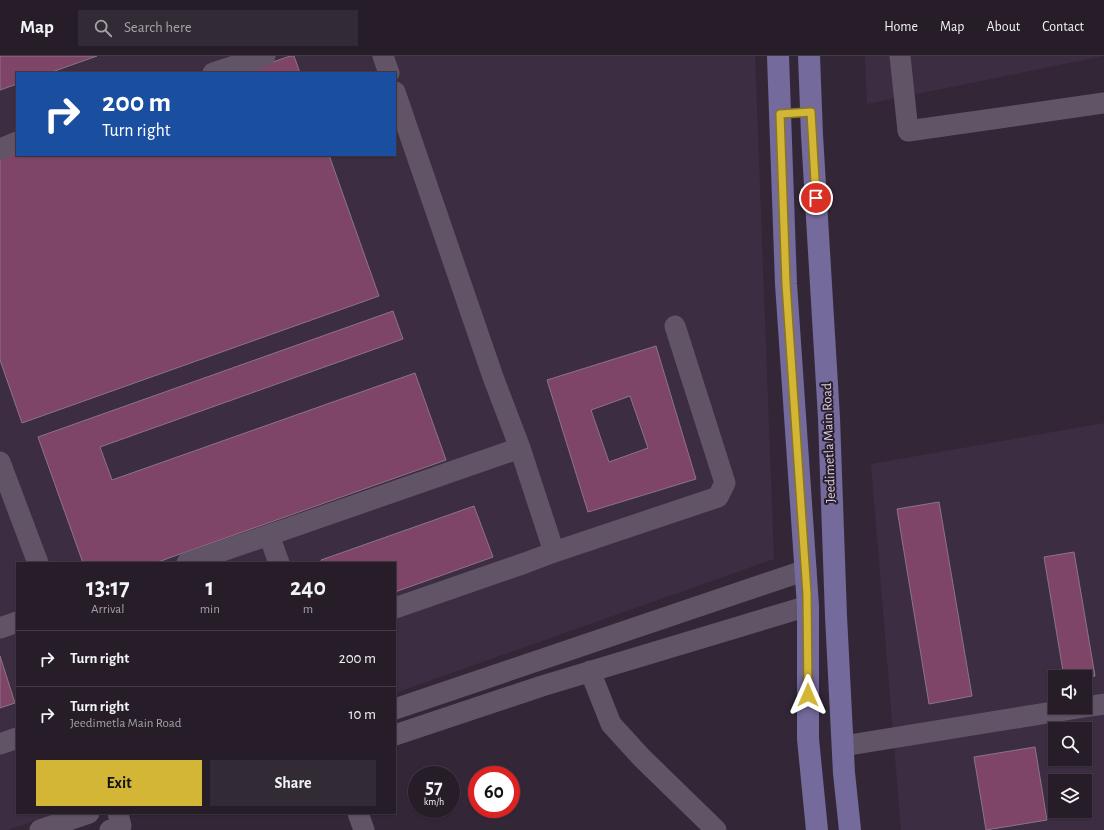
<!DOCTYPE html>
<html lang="en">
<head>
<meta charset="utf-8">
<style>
  :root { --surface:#261d29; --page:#322a35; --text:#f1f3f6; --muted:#a4a2a8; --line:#423b46; --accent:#d3b635 }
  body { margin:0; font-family:"Alegreya Sans",sans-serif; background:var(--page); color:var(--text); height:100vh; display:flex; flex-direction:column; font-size:15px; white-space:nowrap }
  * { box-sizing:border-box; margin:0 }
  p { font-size:13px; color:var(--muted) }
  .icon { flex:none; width:22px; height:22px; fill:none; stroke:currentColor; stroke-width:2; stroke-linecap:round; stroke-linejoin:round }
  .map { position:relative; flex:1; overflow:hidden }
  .details { position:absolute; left:16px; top:506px; width:380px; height:252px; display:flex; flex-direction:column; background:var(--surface); border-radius:0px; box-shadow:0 1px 3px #0004,0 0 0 1px var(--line) }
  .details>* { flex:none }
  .banner { position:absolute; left:16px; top:16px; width:380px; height:84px; border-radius:0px; box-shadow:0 1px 3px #0004,0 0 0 1px var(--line); background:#1a4fa0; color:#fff; overflow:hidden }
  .buttons { position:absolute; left:1048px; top:614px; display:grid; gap:8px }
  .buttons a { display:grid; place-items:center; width:44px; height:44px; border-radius:0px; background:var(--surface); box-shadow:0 1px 3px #0004,0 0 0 1px var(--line); font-size:20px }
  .speed { position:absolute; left:408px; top:710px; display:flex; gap:8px; font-size:20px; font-weight:700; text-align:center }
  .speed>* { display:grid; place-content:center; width:52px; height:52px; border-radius:50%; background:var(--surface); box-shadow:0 1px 3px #0004,0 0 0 1px var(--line); line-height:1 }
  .speed small { font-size:10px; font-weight:400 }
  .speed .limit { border:6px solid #d22; background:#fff; color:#111 }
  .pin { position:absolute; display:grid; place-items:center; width:34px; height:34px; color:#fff; margin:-17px; border:2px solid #fff; border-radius:50%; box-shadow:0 1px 4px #0007 }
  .me { position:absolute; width:44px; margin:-22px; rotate:0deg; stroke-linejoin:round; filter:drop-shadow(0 0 3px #0008) }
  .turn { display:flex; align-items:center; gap:14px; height:84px; padding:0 20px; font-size:18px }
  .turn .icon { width:52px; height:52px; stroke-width:2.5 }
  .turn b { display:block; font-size:28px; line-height:34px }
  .eta { display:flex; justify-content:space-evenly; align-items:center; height:68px; text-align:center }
  .eta b { font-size:24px; font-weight:700; line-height:28px }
  .action { display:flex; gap:8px; margin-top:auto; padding:8px 20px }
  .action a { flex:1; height:46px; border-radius:0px; background:var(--accent); color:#111; font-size:16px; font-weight:700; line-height:46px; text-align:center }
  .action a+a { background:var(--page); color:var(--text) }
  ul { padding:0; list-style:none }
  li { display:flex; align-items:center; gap:12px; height:56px; padding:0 20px; border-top:1px solid var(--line) }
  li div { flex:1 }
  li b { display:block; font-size:15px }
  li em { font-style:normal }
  header { display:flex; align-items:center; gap:24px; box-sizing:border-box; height:56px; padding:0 20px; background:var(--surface); border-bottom:1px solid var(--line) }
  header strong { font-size:19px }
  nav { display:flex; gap:22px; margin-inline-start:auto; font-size:14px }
  .search { width:280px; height:36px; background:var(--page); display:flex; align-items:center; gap:10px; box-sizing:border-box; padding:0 14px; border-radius:0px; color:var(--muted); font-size:15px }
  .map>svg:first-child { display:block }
  .built { fill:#3d2d43; fill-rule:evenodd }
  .building { fill:#7e4568; stroke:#8c7582; fill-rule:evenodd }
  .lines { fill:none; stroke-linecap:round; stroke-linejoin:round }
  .minor { stroke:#615467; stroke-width:21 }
  .major { stroke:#746a9c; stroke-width:22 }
  .route-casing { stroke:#897622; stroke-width:10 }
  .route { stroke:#d3b635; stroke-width:7 }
  .labels { text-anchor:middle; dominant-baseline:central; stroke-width:4; stroke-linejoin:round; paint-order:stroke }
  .street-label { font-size:14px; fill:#d5ced9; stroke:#291d2d }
</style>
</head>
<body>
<header>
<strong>Map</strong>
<div class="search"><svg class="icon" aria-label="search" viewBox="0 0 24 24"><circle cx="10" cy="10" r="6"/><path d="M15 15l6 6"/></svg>Search here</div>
<nav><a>Home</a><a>Map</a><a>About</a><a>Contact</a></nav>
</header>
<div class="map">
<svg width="1104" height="774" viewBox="0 0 1104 774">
  <rect width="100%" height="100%" fill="#332737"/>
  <path class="built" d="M0,0h755l19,503 -379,134v-130h-378v250h39l-48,17h-8zM17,17h378v82h-378z
    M865,0h239l-237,48z
    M1104,367v407h-203l-30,-366zM1055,621h30v30h-30zM1055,673h30v30h-30zM1055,725h30v30h-30z"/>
  <path class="building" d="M0,0h97l-48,17h-32v11l-17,6z
    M290,0h4l6,17h-58z
    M17,97v2h312l50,141 -357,127 -22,-63v-201z
    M393,255l10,28 -303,108 12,33 303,-107 31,87 -291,103h-72l-45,-126z
    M656,290l40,133 -108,33 -41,-132zM630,340l18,52 -39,14 -18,-52z
    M939,446l33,194 -43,8 -32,-195z
    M474,450l19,51 -98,35v-29h-73l-1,-3z
    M1074,496l21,124 -10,2 -21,-1 -20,-120z
    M0,600l15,47 -15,5z
    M1035,691l12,73 -61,10 -12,-73z"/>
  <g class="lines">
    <path class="minor" d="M383,0l6,17
      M900,0l8,75 196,-28
      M213,17l52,-17
      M0,93l17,-7
      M520,392l34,104
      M0,406l38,101
      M187,507l82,-28
      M279,507l-10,-28 251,-87 -27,-71 -98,-285
      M395,552l130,-45 29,-11 164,-55 7,-14 -50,-157
      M0,572l17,-6
      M590,615l21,53 31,34 74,72
      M1085,651l19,-3
      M395,653l411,-139
      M395,679l147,-49 266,-80
      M0,688l17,-6
      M843,690l241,-39
      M358,757l6,17
      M40,774l49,-17
      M110,774l11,-4 -3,-13"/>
    <path class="major" d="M778,0l8,228 22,322v133l9,91
      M809,0l3,79 17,283 7,198 8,157 6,57"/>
  </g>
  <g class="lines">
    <g class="route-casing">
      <path id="route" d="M808,639l-1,-101 -21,-310 -6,-170 31,-2 5,86"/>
    </g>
    <use href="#route" class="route"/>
  </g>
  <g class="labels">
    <g class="street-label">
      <text transform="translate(829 387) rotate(-92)">Jeedimetla Main Road</text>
    </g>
  </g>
</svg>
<div class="buttons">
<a><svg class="icon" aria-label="sound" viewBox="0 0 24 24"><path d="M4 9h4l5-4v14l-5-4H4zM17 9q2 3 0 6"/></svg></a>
<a><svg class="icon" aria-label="search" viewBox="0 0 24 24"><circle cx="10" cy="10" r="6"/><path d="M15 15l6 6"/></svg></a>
<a><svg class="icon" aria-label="layers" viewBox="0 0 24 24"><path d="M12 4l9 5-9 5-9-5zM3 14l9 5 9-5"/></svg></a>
</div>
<div class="speed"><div>57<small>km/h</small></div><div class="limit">60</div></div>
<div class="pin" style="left:816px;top:142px;background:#d93025"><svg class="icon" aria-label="arrive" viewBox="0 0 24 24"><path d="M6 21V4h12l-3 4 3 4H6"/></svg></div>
<svg class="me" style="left:808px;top:639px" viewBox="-20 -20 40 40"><path d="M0-17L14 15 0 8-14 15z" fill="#d3b635" stroke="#fff" stroke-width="4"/></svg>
<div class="banner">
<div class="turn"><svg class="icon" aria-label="right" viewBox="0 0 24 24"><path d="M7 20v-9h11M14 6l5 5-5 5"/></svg><div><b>200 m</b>Turn right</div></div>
</div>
<section class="details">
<div class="eta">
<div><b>13:17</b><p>Arrival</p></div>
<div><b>1</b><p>min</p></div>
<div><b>240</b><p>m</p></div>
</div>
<ul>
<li><svg class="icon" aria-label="right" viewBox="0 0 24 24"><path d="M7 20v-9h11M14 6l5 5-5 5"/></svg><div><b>Turn right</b></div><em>200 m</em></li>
<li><svg class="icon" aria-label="right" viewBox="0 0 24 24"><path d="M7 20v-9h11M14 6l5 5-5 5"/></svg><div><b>Turn right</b><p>Jeedimetla Main Road</p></div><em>10 m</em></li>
</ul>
<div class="action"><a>Exit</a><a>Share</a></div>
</section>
</div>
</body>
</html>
